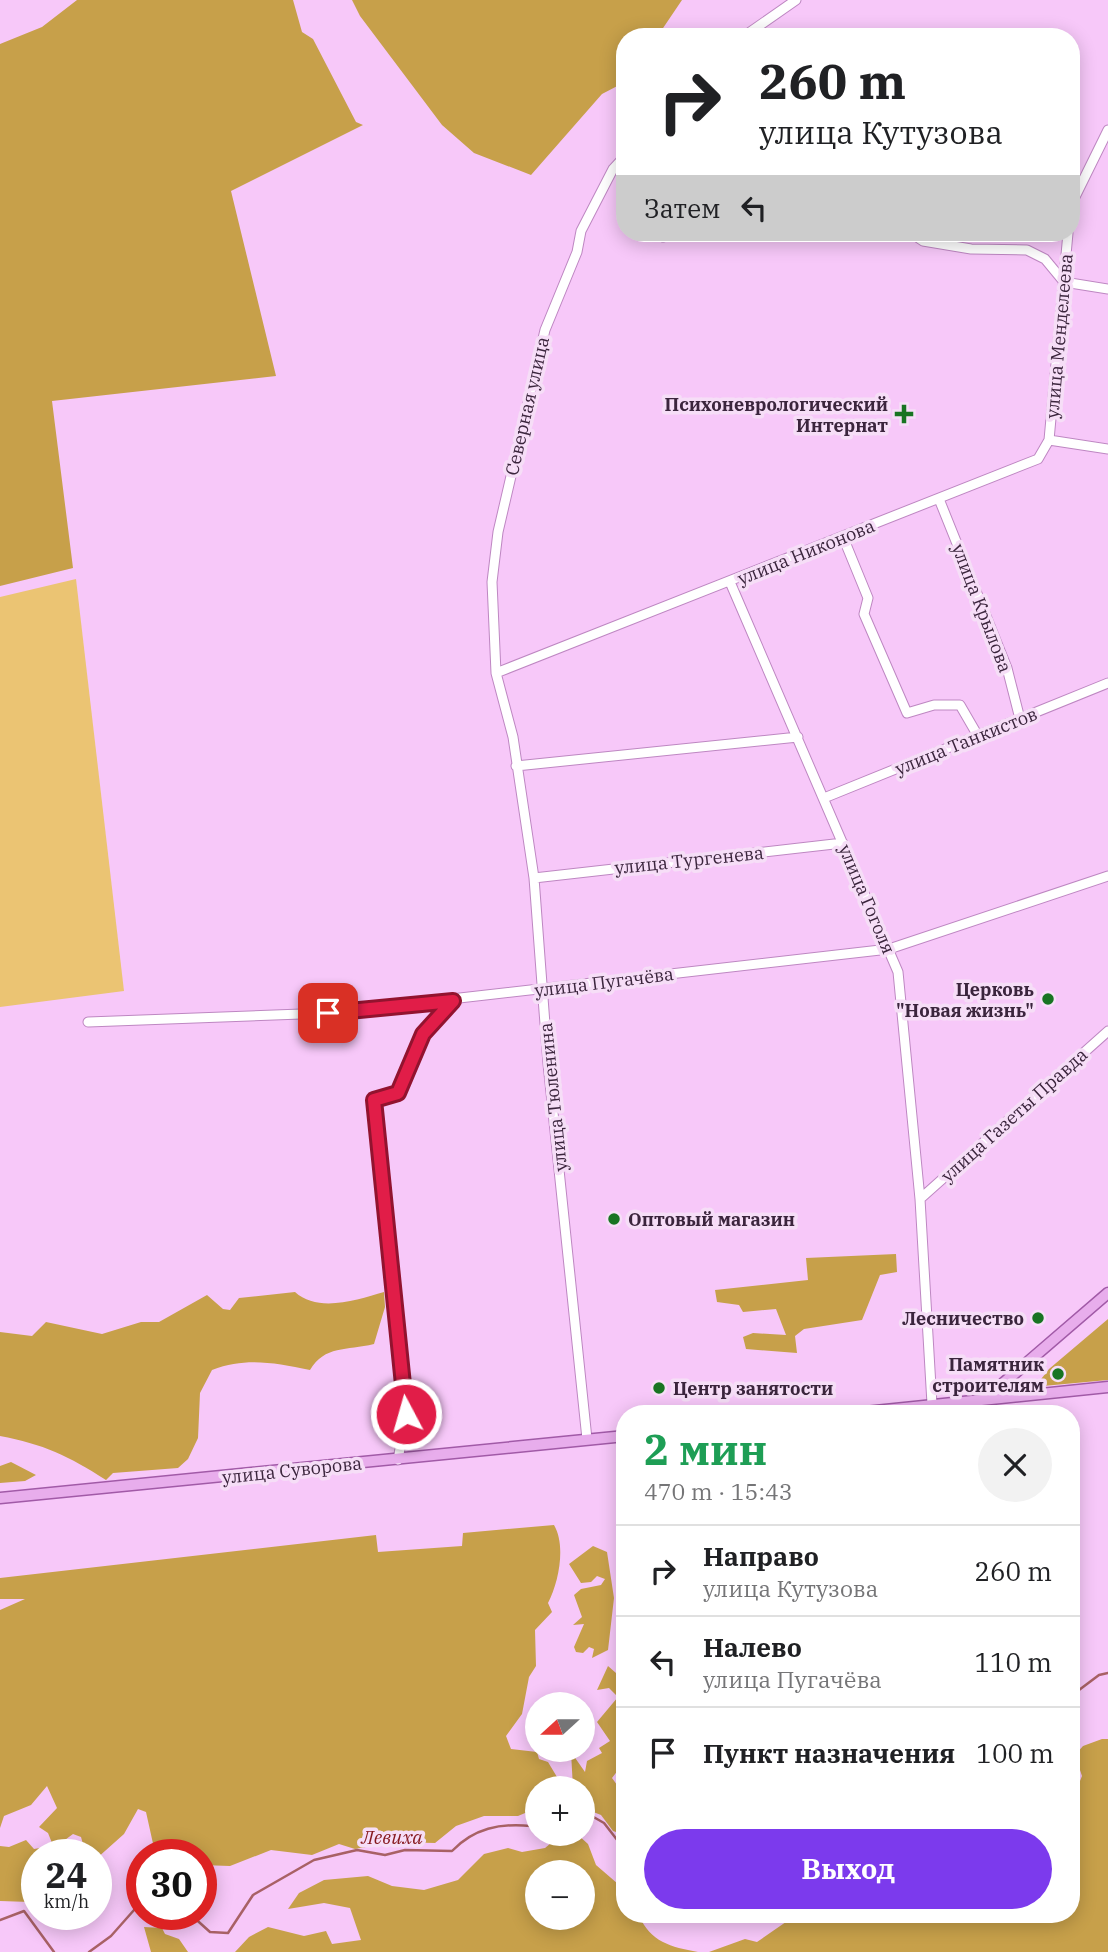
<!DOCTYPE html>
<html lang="ru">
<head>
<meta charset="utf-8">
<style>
  :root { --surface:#fff; --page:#f2f2f2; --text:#202124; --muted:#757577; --line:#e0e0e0; --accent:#7c3aed }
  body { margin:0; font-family:"IBM Plex Serif",serif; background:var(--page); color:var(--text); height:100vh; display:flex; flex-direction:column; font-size:26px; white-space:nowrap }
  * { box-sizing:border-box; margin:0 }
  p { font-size:23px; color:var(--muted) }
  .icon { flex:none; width:38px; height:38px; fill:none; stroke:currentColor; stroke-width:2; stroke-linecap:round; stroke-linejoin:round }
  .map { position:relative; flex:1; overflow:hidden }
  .side { position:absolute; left:616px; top:1405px; width:464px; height:518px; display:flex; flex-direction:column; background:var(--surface); border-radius:28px; box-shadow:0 4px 18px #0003 }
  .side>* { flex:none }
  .guide { position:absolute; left:616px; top:28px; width:464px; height:214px; border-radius:28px; box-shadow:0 4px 18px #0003; background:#fff; color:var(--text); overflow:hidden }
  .needle { width:46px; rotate:249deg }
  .buttons { position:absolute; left:525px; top:1692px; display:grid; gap:14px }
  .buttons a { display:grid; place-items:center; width:70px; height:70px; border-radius:50%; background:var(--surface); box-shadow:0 4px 18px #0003; font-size:35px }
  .speed { position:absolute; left:21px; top:1839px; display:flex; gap:14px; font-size:35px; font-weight:700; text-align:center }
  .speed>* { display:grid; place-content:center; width:91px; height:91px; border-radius:50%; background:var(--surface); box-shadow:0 4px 18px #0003; line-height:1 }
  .speed small { font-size:18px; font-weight:400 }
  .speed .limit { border:10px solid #d22; background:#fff; color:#111 }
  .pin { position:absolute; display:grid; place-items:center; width:60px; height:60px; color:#fff; margin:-30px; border-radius:14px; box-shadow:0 4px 10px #0006 }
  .me { position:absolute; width:77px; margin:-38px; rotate:354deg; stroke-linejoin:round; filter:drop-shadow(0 0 5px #0008) }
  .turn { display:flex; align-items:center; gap:24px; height:147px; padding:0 28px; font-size:32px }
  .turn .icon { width:91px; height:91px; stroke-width:2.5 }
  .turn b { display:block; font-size:49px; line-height:60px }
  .then { display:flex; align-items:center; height:66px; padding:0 28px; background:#0003; gap:14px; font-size:26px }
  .round { display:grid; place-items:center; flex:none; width:74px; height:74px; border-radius:37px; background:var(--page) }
  .summary { display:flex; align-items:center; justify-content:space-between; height:119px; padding:0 28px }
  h1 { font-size:42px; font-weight:700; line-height:52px; color:#1e9e55 }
  .primary-button { display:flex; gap:14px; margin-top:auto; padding:14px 28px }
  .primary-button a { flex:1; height:80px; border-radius:42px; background:var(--accent); color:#fff; font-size:28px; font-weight:700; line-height:80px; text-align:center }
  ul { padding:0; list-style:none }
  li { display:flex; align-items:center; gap:21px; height:91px; padding:0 28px; border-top:2px solid var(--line) }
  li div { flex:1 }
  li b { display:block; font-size:26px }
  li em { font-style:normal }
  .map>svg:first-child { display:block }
  .green { fill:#ebc473 }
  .forest { fill:#c7a04a; fill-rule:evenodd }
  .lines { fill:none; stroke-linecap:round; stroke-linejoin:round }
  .stream { stroke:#a86165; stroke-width:2.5 }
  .minor-casing { stroke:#be87c2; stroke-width:11 }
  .major-casing { stroke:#a15aa7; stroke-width:13 }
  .minor { stroke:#fff; stroke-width:9 }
  .major { stroke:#e8adec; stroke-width:10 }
  .route-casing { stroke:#92132f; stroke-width:18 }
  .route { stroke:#e11d48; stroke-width:12 }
  .poi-dot { fill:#187422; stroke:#f6def7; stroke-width:2.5 }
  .labels { text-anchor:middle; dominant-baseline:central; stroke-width:7; stroke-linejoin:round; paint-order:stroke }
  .street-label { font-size:18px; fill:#3b253d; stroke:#f6def7 }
  .poi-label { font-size:18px; font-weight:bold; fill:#3b253d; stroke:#f6def7; text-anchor:end }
  .water-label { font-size:19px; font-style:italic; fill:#86191e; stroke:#f6def7 }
</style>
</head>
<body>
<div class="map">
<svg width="1108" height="1952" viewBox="0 0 1108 1952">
  <rect width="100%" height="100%" fill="#f7c8f9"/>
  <path class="green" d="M76,579l48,412 -124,16v-410z"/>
  <path class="forest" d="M77,0h216l9,32 11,7 43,83 7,3 -132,66 45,185 -224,25 21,167 -73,18v-542l42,-17z
    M352,0h330l-25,37h-32v45l-23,12 -71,81 -57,-22 -32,-28 -82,-109z
    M896,1254l1,18 -17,3 -18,45 -58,9 -9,7 2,17 -51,-4 -3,-12 10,-4 33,2 -10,-26 -33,3 -4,-7 -22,-3 -2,-12 93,-10 -2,-22z
    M295,1292c23,21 62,8 89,0l1,15 -11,37c-28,7 -49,1 -64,26 -36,-7 -63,-13 -98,0l-12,23 -2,45 -10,21 -10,9 -65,5 -7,7c-37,-24 -63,-36 -106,-44v-104l32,4 14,-14 56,12 39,-12h18l48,-27 16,14 7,1 9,-12z
    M1108,1319v61l-65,6 -5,-3 11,-14z
    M11,1462l25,13 -11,6 -25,2v-17z
    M554,1525c12,20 5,57 -6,78l4,9 -17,18 1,36 -7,11 -7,37 -16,22 5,13 26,3 2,7 9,3 15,25 -26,1v20l-19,8h-34l-28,10 -21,17 -42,-1 -38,7 -16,-5 -27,11 -41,-5 -41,16 -29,-1v-10h-56l9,-7 -8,-36 -8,-3 -14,25 -28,25v-4l-16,-1 3,-10 -2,-7 -8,-3 -19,14 -6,-15 -9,-6 18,-19 -10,-22 -16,19 -27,11 -4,12v-218l25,-11h-25v-21l376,-43 2,17 84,-6 1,-13z
    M593,1546l14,6 7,46 -6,52 -16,8 2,-9 -5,-2 -6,6 -7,-1 -2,-5 10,-23 -11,1 9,-8 -8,-22 7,-6 20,-4 4,-6 -8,-3 -6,6 -10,1 -12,-19z
    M608,1666l8,7 9,-3v91l-13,17 13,18v39l-12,-4 -12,-16 -18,-7v-20h-10l-2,-36 14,20 2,-11 15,-8 -3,-5 11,-7 -13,-19 21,-25 -9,-9 -12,2z
    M1102,1739h6v213h-399l36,-13 12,3 39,-27 275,-1v-120l5,-3 6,-15 -7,-21 8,-9z
    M562,1834h15l11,10 8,21 29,25v24l14,1c11,27 32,32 59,37h-463l14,-15 19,-10 36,9 22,-5 6,13 29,-4 -11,-32 -26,-5 -36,6 11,-16 25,-13 44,-4 24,10 32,4 34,-10 26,-26 24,-6 14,4 23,-4zM537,1872h46v46h-46z
    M26,1840l8,9 6,-1v7h-3v58l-7,-11 -30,-1v-55l9,1z
    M144,1927l18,1 3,6 14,5 9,13h-37z"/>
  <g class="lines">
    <path class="stream" d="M1071,1696l28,-21 9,-2
      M583,1811l21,12 21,27
      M190,1914l20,18 18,1 25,-38 61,-35 43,-10 28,5 20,-5 47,1c22,-23 48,-28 79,-25l6,-5
      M0,1920l24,-9 30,41
      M89,1952l22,-16 31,-35"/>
    <g class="minor-casing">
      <path id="minor" d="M743,37l53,-37
        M1071,205l37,-75
        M911,233l12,8 48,8 56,1 18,9 19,23 44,7
        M663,237l11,-4
        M1049,440l19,-207
        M939,499l68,169 13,51
        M843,537l25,61 -4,16 43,99 27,-8h26l18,31
        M730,582l168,390 22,227 12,205
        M496,673l542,-214 11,-19 59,9
        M516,766l282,-29
        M824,798l284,-115
        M534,878l309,-35
        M88,1022l240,-9 561,-64 219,-73
        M920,1199l188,-168
        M587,1439l-39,-375 -14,-186 -21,-141 -17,-64 -4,-91 6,-50 47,-202 32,-78 4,-21 32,-62 12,-13
        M398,1460l8,-46 -32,-314 24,-7 25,-59 30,-33"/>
    </g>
    <g class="major-casing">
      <path id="major" d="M998,1398l2,-12 108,-93
        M846,1414l262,-27
        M0,1498l625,-62"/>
    </g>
    <use href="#minor" class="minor"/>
    <use href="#major" class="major"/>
  </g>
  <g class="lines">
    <g class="route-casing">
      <path id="route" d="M328,1013l125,-12 -30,33 -25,59 -24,7 32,314"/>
    </g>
    <use href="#route" class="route"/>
  </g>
  <g class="poi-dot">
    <path d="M900.5 403.5h7v7h7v7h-7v7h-7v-7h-7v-7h7z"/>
    <circle cx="1048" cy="999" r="7"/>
    <circle cx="614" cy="1219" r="7"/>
    <circle cx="1038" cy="1318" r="7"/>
    <circle cx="1058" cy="1374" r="7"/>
    <circle cx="659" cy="1388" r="7"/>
  </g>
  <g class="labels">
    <g class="street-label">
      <text transform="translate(1059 336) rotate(-85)">улица Менделеева</text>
      <text transform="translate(527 406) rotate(-77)">Северная улица</text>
      <text transform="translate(806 552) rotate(-22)">улица Никонова</text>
      <text transform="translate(982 608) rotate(69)">улица Крылова</text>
      <text transform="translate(966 741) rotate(-22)">улица Танкистов</text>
      <text transform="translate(689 860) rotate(-6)">улица Тургенева</text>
      <text transform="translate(867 899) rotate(67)">улица Гоголя</text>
      <text transform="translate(604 982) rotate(-7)">улица Пугачёва</text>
      <text transform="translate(553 1097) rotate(-96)">улица Тюленина</text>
      <text transform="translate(1014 1115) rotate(-42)">улица Газеты Правда</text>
      <text transform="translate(292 1470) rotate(-6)">улица Суворова</text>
    </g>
    <g class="poi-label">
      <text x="888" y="404">Психоневрологический<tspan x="888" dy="21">Интернат</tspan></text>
      <text x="1034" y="989">Церковь<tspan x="1034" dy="21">"Новая жизнь"</tspan></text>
      <text x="628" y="1219" text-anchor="start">Оптовый магазин</text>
      <text x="1024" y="1318">Лесничество</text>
      <text x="1044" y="1364">Памятник<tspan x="1044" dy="21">строителям</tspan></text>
      <text x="673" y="1388" text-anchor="start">Центр занятости</text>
    </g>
    <g class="water-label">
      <text x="392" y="1837">Левиха</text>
    </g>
  </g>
</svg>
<div class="buttons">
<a><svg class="needle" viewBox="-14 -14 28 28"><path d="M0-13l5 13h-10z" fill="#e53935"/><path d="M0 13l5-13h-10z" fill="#757577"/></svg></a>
<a>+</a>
<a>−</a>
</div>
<div class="speed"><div>24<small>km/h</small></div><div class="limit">30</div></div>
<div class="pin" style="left:328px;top:1013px;background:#d93025"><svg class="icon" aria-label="arrive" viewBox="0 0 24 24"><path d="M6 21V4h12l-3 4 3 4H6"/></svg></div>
<svg class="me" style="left:406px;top:1414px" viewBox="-20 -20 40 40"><circle r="17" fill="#e11d48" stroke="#fff" stroke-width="3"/><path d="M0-11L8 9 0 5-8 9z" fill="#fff"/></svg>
<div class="guide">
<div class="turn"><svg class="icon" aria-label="right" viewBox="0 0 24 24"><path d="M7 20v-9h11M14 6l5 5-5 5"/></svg><div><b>260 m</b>улица Кутузова</div></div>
<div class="then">Затем<svg class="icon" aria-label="left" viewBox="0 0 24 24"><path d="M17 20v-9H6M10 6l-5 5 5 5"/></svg></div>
</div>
<section class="side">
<div class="summary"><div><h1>2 мин</h1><p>470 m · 15:43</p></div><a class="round"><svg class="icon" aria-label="close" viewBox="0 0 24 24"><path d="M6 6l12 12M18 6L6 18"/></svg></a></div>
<ul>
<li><svg class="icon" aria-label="right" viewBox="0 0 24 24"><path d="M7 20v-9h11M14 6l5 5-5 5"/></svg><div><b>Направо</b><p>улица Кутузова</p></div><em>260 m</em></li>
<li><svg class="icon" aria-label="left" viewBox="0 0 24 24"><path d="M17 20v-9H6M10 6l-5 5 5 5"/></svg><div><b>Налево</b><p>улица Пугачёва</p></div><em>110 m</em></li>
<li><svg class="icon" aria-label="arrive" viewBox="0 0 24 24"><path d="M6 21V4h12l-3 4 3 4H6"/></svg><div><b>Пункт назначения</b></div><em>100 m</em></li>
</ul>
<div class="primary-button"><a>Выход</a></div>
</section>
</div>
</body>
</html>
